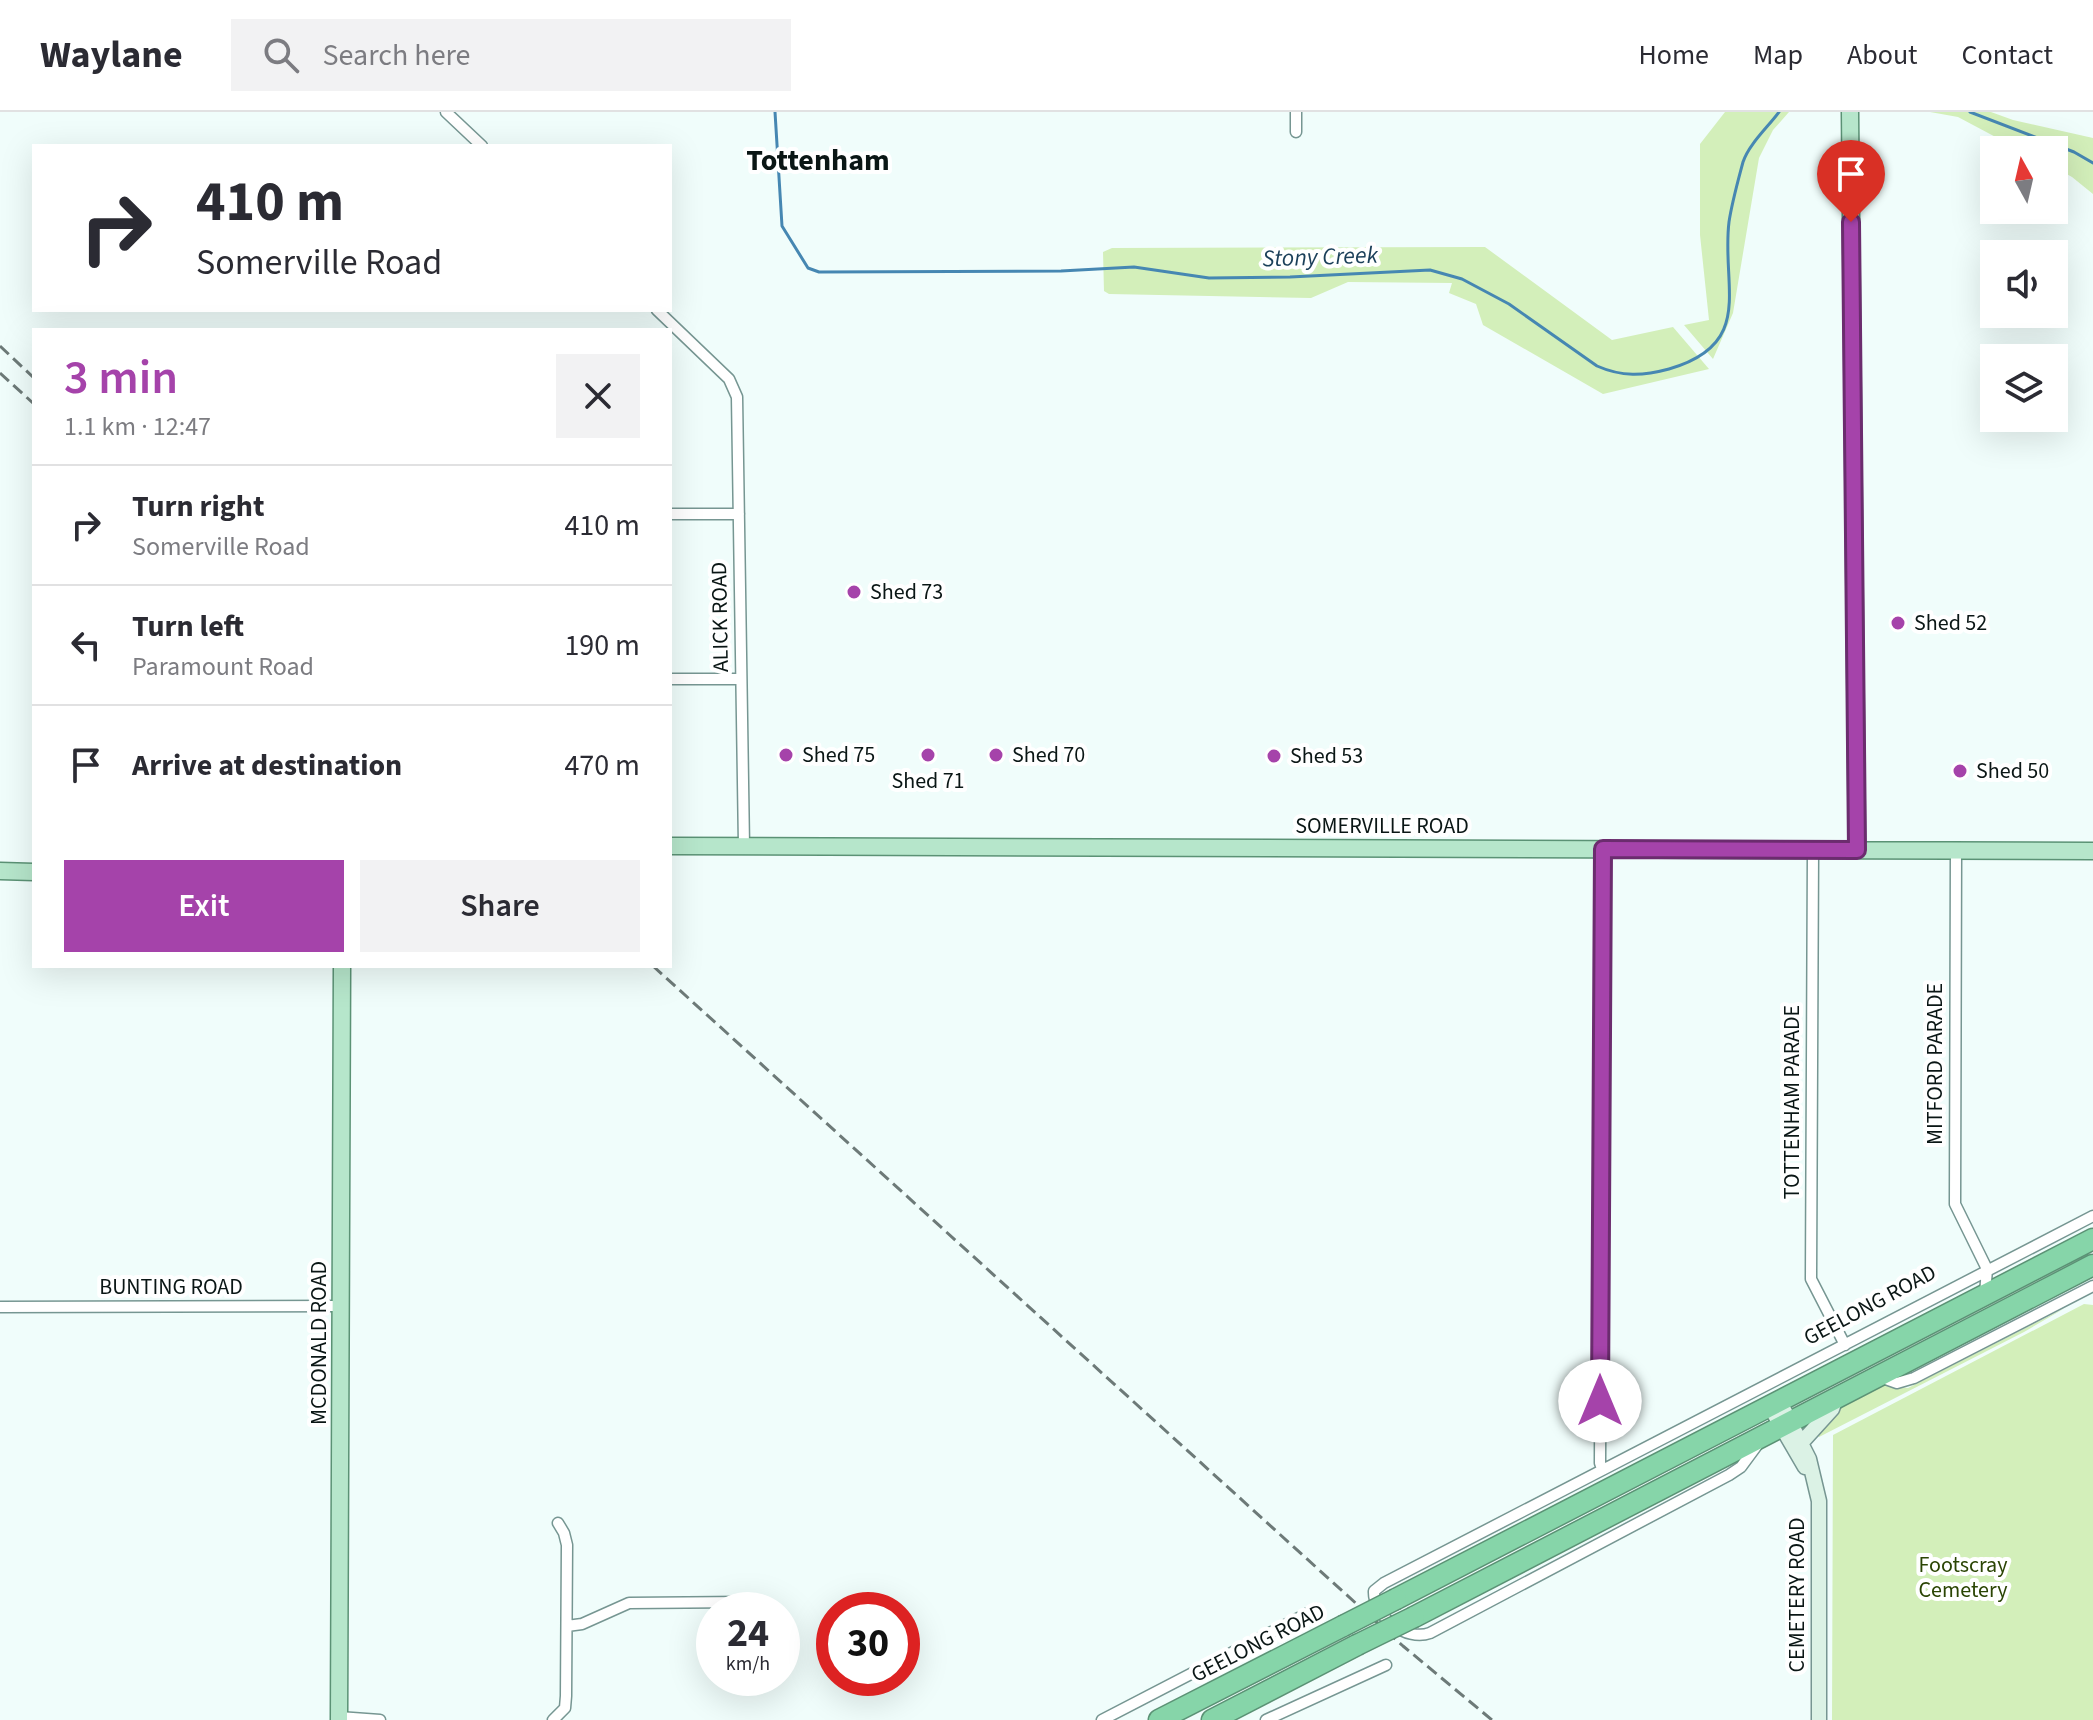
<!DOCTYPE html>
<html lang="en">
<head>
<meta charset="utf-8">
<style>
  :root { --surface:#fff; --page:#f2f2f3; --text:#2b2b33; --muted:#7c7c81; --line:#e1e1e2; --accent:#a543aa }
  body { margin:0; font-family:"Source Sans 3",sans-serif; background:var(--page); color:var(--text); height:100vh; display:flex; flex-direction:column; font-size:30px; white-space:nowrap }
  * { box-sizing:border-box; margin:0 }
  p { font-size:26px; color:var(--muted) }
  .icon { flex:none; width:44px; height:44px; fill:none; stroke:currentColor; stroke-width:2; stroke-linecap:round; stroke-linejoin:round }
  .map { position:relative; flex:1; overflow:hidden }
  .details { position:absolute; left:32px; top:216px; width:640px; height:640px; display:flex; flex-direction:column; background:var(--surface); border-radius:0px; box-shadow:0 8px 32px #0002 }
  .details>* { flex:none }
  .banner { position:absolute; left:32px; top:32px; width:640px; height:168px; border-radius:0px; box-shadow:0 8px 32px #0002; background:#fff; color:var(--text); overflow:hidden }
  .needle { width:52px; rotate:352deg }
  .buttons { position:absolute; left:1980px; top:24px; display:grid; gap:16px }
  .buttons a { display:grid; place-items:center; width:88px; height:88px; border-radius:0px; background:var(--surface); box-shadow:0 8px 32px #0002; font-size:40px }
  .speed { position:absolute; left:696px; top:1480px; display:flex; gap:16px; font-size:40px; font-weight:700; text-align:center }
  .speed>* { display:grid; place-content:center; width:104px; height:104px; border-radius:50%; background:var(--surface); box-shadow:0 8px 32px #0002; line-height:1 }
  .speed small { font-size:20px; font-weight:400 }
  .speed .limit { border:12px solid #d22; background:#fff; color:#111 }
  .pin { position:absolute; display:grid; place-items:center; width:68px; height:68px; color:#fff; margin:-82px -34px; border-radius:50% 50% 50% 0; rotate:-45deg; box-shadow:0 0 8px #0007 }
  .pin .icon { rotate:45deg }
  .me { position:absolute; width:88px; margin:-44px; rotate:0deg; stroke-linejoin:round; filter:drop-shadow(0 0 6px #0008) }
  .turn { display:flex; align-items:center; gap:28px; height:168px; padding:0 32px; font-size:36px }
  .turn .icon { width:104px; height:104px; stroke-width:2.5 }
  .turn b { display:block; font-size:56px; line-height:68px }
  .round { display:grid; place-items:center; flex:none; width:84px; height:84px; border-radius:0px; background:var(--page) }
  .headline { display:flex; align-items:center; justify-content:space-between; height:136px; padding:0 32px }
  h1 { font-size:48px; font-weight:600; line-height:60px; color:var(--accent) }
  .button { display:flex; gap:16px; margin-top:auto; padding:16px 32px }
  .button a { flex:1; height:92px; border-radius:0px; background:var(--accent); color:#fff; font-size:32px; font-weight:600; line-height:92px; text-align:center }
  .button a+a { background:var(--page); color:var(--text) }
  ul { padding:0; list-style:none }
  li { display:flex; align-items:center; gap:24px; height:120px; padding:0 32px; border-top:2px solid var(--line) }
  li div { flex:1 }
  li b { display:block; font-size:30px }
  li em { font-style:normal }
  header { display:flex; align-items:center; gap:48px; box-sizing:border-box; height:112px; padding:0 40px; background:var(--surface); border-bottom:2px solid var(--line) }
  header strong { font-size:38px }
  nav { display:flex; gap:44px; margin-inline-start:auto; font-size:28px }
  .search { width:560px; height:72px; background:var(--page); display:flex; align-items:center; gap:20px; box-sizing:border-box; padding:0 28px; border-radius:0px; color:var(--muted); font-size:30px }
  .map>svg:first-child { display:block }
  .green { fill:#d3efba }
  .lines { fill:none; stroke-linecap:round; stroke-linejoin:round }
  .stream { stroke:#4687b2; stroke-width:3 }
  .street-casing { stroke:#769692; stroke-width:13 }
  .secondary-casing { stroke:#769692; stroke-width:17 }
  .primary-casing { stroke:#5b9275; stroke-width:19 }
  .highway-casing { stroke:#5b9275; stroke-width:23 }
  .street { stroke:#fff; stroke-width:10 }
  .secondary { stroke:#dbf2e5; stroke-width:14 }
  .primary { stroke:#b6e6cb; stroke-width:16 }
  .highway { stroke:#86d5a9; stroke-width:20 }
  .rail { stroke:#6d7a78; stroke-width:3; stroke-dasharray:12 6; stroke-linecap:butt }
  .highway-bridge-casing { stroke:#5b9275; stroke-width:23; stroke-linecap:butt }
  .highway-bridge { stroke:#86d5a9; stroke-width:20 }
  .route-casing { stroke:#6b2c6e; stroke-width:20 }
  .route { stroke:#a543aa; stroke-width:14 }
  .poi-dot { fill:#a543aa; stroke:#fff; stroke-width:3 }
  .labels { text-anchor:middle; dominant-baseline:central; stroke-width:8; stroke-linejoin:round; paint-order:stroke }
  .poi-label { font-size:22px; fill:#0a1615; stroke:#fff; text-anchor:start }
  .street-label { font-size:22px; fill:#0a1615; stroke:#fff }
  .park-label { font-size:22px; fill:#2b4504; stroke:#fff }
  .water-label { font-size:24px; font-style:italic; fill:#1a3f59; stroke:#fff }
  .district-label { font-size:30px; font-weight:bold; fill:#0a1615; stroke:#fff }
</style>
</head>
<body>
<header>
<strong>Waylane</strong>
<div class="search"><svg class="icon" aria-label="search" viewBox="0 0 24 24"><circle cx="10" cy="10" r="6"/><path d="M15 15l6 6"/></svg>Search here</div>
<nav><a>Home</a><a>Map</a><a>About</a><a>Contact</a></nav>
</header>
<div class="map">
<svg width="2093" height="1608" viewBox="0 0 2093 1608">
  <rect width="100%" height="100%" fill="#f0fdfb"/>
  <path class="green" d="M1725,0h64l-16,18 -14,28 -26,155 -20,46 -29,-34 25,-5 -9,-85v-91z
    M1930,0h61l22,8 80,18v56l-21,-17 -18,-10v-17h-34l-62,-33z
    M1485,135l127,93 61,-13 36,42 -106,25 -120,-69 -7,-21 -27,-11 3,-10 -104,-1 -37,16 -202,-4 -5,-3 -1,-39 9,-4z
    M2084,1192l9,1v415h-261l1,-285z
    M2065,1196l-41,24 -205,105 -4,-4 33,-32 35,-16 25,3z"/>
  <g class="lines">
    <path class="stream" d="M775,0l7,114 26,42 11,4 242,-1 73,-4 75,11 81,-1 140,-7 32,9 47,25 88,62c25,11 46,10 72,3 87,-25 52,-83 60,-147 3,-20 9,-41 14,-60 6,-18 25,-35 36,-50
      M1970,0l104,40 19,11"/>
    <g class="street-casing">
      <path id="street" d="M446,0l36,34
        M1296,0v20
        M657,198l72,69 8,18 7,449
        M670,402h69
        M670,567h71
        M1813,738l-2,429 34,66
        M1956,738l-1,354 32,65 -2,25
        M0,1195l342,-1
        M1880,1265l17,6 17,-5 179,-92
        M1758,1332l-17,23 -12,8 -299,158c-24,9 -57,-17 -56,-42l10,-8 709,-367
        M1602,1357l-2,-6 3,-614
        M567,1514l15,-2 47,-21 115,-1
        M339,1605l41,3
        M553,1608l12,-12 1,-12 1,-151 -3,-12 -6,-10
        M1102,1608l214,-111
        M1266,1608l120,-55"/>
    </g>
    <g class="secondary-casing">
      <path id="secondary" d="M1779,1288l30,59 10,42v219
        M1769,1293l36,62
        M1802,1330l30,-33 4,-11"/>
    </g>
    <g class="primary-casing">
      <path id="primary" d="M1850,0l7,738
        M670,734l1423,5
        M0,759l34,1
        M339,1608l3,-754"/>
    </g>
    <g class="highway-casing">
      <path id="highway" d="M1396,1487l697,-360
        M1414,1505l679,-352
        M1159,1608l184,-94
        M1212,1608l145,-75"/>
    </g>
    <use href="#street" class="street"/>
    <use href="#secondary" class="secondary"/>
    <use href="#primary" class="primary"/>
    <use href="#highway" class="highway"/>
    <path class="rail" d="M0,234l34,32
      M0,261l34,31
      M653,854l750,680 89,74"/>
    <g class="highway-bridge-casing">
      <path id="highway-bridge" d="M1343,1514l53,-27
        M1357,1533l57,-28"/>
    </g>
    <use href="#highway-bridge" class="highway-bridge"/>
  </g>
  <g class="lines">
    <g class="route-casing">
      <path id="route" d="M1600,1289l3,-552 254,1 -6,-628"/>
    </g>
    <use href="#route" class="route"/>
  </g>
  <g class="poi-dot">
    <circle cx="854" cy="480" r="8"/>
    <circle cx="1898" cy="511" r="8"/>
    <circle cx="786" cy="643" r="8"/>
    <circle cx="928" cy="643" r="8"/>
    <circle cx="996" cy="643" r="8"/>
    <circle cx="1274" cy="644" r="8"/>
    <circle cx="1960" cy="659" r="8"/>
  </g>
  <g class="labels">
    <g class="poi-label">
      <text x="870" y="480">Shed 73</text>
      <text x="1914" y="511">Shed 52</text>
      <text x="802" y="643">Shed 75</text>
      <text x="1012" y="643">Shed 70</text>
      <text x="1290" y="644">Shed 53</text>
      <text x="1976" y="659">Shed 50</text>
      <text x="928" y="669" text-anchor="middle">Shed 71</text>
    </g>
    <g class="street-label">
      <text transform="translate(720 505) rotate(-91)">ALICK ROAD</text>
      <text x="1382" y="714">SOMERVILLE ROAD</text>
      <text transform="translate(1935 952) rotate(-90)">MITFORD PARADE</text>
      <text transform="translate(1792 990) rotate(-90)">TOTTENHAM PARADE</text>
      <text x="171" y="1175">BUNTING ROAD</text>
      <text transform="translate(1870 1193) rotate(-28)">GEELONG ROAD</text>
      <text transform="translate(319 1231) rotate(-90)">MCDONALD ROAD</text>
      <text transform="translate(1797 1483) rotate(-90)">CEMETERY ROAD</text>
      <text transform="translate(1258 1531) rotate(-27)">GEELONG ROAD</text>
    </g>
    <g class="park-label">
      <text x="1963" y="1453">Footscray<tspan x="1963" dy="25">Cemetery</tspan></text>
    </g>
    <g class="water-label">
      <text transform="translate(1320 145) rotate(-2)">Stony Creek</text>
    </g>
    <g class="district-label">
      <text x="818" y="48">Tottenham</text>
    </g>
  </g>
</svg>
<div class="buttons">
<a><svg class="needle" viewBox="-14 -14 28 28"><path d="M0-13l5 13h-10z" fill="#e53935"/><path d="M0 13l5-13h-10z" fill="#7c7c81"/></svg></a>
<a><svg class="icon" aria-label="sound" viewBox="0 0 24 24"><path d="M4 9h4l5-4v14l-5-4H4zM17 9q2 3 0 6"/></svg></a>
<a><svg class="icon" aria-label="layers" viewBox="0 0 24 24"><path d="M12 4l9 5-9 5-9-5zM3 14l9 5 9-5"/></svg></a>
</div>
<div class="speed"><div>24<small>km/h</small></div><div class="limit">30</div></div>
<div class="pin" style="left:1851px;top:110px;background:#d93025"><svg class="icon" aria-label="arrive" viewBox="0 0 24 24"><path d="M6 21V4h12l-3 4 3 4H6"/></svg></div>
<svg class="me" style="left:1600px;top:1289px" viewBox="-20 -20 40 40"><circle r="19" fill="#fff"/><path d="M0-13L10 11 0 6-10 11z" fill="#a543aa"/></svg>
<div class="banner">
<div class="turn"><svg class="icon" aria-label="right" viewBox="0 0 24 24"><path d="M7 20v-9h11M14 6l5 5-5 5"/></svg><div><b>410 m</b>Somerville Road</div></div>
</div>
<section class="details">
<div class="headline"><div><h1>3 min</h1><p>1.1 km · 12:47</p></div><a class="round"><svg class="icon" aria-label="close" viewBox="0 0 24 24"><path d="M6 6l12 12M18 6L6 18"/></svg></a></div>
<ul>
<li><svg class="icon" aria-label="right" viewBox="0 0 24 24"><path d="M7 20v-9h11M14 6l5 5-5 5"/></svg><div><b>Turn right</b><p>Somerville Road</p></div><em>410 m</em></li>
<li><svg class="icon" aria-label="left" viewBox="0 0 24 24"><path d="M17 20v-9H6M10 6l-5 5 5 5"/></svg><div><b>Turn left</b><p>Paramount Road</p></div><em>190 m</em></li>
<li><svg class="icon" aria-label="arrive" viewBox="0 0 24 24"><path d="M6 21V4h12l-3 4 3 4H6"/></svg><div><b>Arrive at destination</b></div><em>470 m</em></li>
</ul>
<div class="button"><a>Exit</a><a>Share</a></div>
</section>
</div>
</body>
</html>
